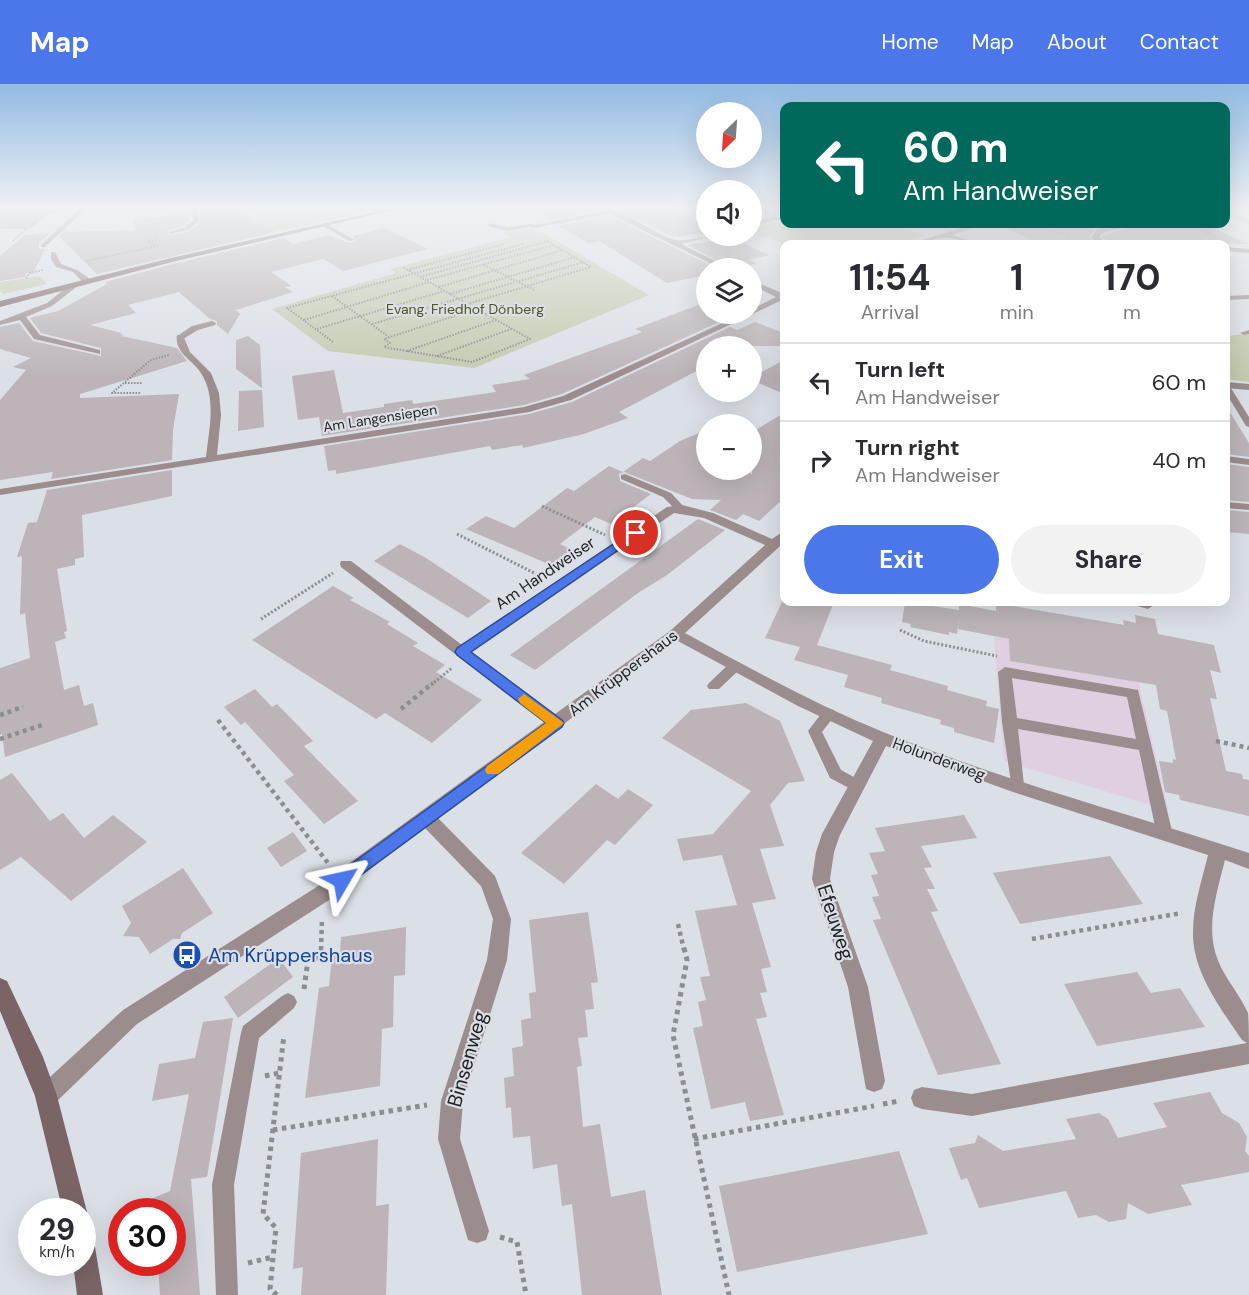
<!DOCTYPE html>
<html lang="en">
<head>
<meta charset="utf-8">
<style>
  :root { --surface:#fff; --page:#f2f2f3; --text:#2b2b33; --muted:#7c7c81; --line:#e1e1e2; --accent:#4b77ea }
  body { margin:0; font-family:"DM Sans",sans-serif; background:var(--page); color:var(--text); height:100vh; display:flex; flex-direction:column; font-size:22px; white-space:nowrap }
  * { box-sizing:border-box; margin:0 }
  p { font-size:20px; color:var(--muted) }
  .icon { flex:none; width:33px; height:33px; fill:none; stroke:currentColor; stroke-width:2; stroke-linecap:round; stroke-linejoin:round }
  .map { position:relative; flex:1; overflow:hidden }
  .panel { position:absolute; left:780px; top:156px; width:450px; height:366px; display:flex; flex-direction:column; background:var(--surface); border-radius:12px; box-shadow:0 6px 24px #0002 }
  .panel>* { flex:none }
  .top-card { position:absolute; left:780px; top:18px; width:450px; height:126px; border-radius:12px; box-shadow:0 6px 24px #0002; background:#00695c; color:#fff; overflow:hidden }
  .needle { width:39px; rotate:205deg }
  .buttons { position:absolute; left:696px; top:18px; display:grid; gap:12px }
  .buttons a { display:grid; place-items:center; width:66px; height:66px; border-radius:50%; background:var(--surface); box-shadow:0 6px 24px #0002; font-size:30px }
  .speed { position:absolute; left:18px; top:1114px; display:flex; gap:12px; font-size:30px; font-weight:700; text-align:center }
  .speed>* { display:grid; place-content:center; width:78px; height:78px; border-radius:50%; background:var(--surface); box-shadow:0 6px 24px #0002; line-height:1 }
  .speed small { font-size:15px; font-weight:400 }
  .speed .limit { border:9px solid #d22; background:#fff; color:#111 }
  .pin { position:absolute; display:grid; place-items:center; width:51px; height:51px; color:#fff; margin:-26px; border:3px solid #fff; border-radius:50%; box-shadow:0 2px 6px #0007 }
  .me { position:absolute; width:66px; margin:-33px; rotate:54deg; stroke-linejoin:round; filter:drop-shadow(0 0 4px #0008) }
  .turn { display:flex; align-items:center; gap:21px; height:126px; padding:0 24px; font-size:27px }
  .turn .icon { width:78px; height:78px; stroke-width:2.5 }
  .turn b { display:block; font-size:42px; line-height:51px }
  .eta { display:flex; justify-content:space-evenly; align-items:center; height:102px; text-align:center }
  .eta b { font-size:36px; font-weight:700; line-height:42px }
  .primary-button { display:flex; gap:12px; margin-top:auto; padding:12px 24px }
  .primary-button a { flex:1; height:69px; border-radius:36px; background:var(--accent); color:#fff; font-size:24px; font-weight:700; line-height:69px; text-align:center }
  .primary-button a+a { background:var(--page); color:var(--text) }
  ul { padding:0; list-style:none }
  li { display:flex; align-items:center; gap:18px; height:78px; padding:0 24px; border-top:2px solid var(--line) }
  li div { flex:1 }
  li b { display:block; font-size:22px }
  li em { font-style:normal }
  header { display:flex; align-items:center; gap:36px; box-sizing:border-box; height:84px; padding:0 30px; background:var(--accent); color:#fff }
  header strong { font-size:28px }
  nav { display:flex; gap:33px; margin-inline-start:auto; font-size:21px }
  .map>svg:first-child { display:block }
  .industrial { fill:#dfcfe0 }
  .green { fill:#c3caae }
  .building { fill:#bcb4b8 }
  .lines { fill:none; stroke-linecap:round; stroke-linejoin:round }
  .path-far3 { stroke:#8a8d91; stroke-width:2; stroke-dasharray:1.5 1.5; stroke-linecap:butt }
  .path-far2 { stroke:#8a8d91; stroke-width:3; stroke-dasharray:2 2; stroke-linecap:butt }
  .path-far1 { stroke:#8a8d91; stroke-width:4.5; stroke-dasharray:4 4; stroke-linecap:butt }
  .path { stroke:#8a8d91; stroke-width:5; stroke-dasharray:4.5 4.5; stroke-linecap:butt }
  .lane { fill:#9b8c8d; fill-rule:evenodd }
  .street { fill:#9b8c8d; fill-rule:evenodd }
  .secondary { fill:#7a6466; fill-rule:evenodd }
  .route { fill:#4b77ea; stroke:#314d98; stroke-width:1.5 }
  .slow { fill:#f59e0b }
  .labels { text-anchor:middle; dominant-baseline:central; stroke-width:4.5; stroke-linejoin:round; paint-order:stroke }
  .far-park-label { font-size:14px; fill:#4c5524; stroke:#dbdfe6 }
  .far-street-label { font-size:14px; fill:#1f2123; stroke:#dbdfe6 }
  .street-label { font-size:16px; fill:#1f2123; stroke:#dbdfe6 }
  .near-street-label { font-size:20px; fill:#1f2123; stroke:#dbdfe6 }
  .near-transit-label { font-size:20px; fill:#164399; stroke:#dbdfe6; text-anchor:start }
</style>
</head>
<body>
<header>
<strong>Map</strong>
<nav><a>Home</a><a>Map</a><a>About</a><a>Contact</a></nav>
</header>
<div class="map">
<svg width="1249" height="1211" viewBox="0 0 1249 1211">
  <rect width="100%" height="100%" fill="#dbdfe6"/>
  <path class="industrial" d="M994,553l139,22 35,151 -164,-49z"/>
  <path class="green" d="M276,124h106l-96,22 -20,1 -12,-12 11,-10z
    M784,137v3h104l38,11 -26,9h-115l-33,-11v-5z
    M531,145l14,5 104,61 -175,73 -146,-17 -56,-42 124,-36 -6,-4 121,-32 -9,-5z
    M40,192l7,8 -44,10 -3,-3v-9z
    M1249,250v48l-23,-3v-43z"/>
  <path class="building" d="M0,124h56l-23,19 -33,1z
    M226,124h9l40,24 -178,42 -38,-37 5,-5 72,-2 -3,-10 56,-7 2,6 -8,7 -16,5 2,5 19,-4 12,-9 -1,-12z
    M532,124h66l1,2 -49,10z
    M613,124h48l45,17v9l-33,3z
    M610,132l106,52h-10v7l-39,8 -68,-42 -11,2 -29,-17z
    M999,140h116l-20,4 -6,10 8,6h-57z
    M1137,140h67l45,20h-139l-8,-7z
    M384,144l44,21 -85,22 -20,-12 -52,13 21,14 -7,1 8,5 -57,18 4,4 -12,20 -11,-9v-4l-7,-2 -31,-27 -51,13 8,8 -46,12 32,8 -2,1 4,1 -2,1 55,12 10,13 -107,33v4l99,-4 -6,36 -1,30 -121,19 2,-7 -53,8v-80l26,-30 -13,-3 18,-9 -31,-9v-22l19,-4 14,18 68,15v-8l-60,-15 -11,-15 28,-7 49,-27 -2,-2 68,-18 111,-26 9,6 36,-9 20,8 7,-2 -3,-5z
    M51,149l-12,10v6h6l-12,24h-6l-2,4 -25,4v-25l25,-21z
    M732,154l37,17 -20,5 8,4 -26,4 -44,-23z
    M706,218v14l13,6 -157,72 -38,11 -202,31 -3,-19 -21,3 -6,-44 42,-6 9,43 41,-6v-3l28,-4 1,4 83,-12 -4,-7 38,-6 -6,-4 113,-41 5,-2 -7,-3z
    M755,238l29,11v13h-78v20l-87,46 9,6 -44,16 -61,14 -1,-3 -30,5 -2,-4 -154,28v-4l-8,1 -4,-25 205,-32 43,-12 158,-75 7,3z
    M248,252l12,9 2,43 -26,-19v-29z
    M784,276v34l-32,-14v-3z
    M262,306l2,37 -26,4 1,-40z
    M1226,322l23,37v14l-23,-3z
    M784,329v85l-25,23 -16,-7 -7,6 -26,-10 11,-10 -29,-1 -68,-27 -5,2 1,7 31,13 -40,30 -16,-7 -35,27 14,7 -21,15 -87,-37 20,-13 28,12 53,-40 7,3 35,-25 14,6 20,-14 7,3 30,-20 26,-11v40h34l12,4v-42z
    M1226,380l23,3v35l-23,-2z
    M172,386v26l-90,19 2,42 -9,2v6l-18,4 10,62 -3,1 2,6 -11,4 9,48 15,-5 5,21 9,-3 5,22 -93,32 -3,-23 -2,1v-67l30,-10 -5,-45 -5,2 2,-59 -5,1 11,-34 9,-1 10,-32z
    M1226,426l23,2v22l-23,-2z
    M698,435l27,11 -58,45 -29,18 -103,77 -25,-15z
    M400,460l26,14 65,43 -23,17 -94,-57z
    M333,502l21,12 -4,2 40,22 -3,2 31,19 -5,3 32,19 -9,7 46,28 -50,43 -47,-30 -9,6 -124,-79z
    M782,518h52l-17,43 75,20 -2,5 58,16 -1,4 40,11 -1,5 13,3 -5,34 -40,-11v-4l-14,-4 1,-4 -60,-17 1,-5 -38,-11 4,-12 -54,-15 6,-13 -35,-9z
    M905,518l54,8v-6l37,7v-8l128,22 -1,-5 13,3 -1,-8 20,4 3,15 56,11 7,28 -11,-3 7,29 -7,-1 16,73 16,3 1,5 6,1v36l-69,-16 -1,-5 -14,-3 -6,-31 14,2v-4l3,1 -9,-49 -7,-2 -4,-24 -146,-24 -1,-22 -51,-10 1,-13 -2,18 -8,-2v3l-39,-8 1,-3 -9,-2z
    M255,605l17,18 5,-3 36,37 -9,5 54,55 -34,23 -40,-43 10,-6 -49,-53 -4,3 -17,-18z
    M746,619l34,18 25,60 -17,2 -18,22 14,41 -24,3 16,50 -24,4 19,64 -10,2 6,23 -7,1 7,24 -11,2 28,96 -34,6 -5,-19 -34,7 -18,-81 10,-2 -5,-24 8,-2 -6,-23 10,-1 -15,-65 42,-6 -15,-50 -39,6 -6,-22 36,-5 38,-43 -89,-53 29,-28z
    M12,689l38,48 13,-8 21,25 29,-23 34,27 -76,59 -50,-44 -21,13v-90z
    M596,700l22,15 10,-10 25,16 -38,40 -8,-5 -43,44 -43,-31z
    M964,731l13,23 -56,8 11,21 -8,1 11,21h-8l11,22 -7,1 70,152 -63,11 -65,-155 8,-1 -9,-22 7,-1 -8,-21 7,-1 -9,-21 16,-2 -10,-23z
    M293,748l14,19 -26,16 -14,-19z
    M1110,772l33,48 -123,20 -27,-51z
    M183,784l30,45 -31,20 -2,6h-7l-23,15 -11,-17 -16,-1 8,-13 -9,-17z
    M588,828l10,70 -7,1 3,26 -9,1 3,27 -10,1 4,28 -5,1 6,60 17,-3 11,73 34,-7 17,105h-80l-10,-91 -10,2 -5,-42 -24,5 -3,-33 -17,2 -2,-31 -5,1 -2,-30 10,-2 -2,-28 11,-2 -2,-26 10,-2 -2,-25 7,-1 -7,-72z
    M406,843l-1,48 -11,1 -1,51 -11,2 -2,57 -75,12 14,-110 10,-2 3,-31 8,-1 1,-17z
    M279,874l14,19 -55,41 -14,-21z
    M1137,888l14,21 29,-5 25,39 -108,19 -33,-62z
    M233,934l-26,159 -16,2 9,116h-40l-2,-32h14v-51h-52l50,-21 19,-97 -37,7 7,-37 36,-6 8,-36z
    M1210,1008l12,21 17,10 8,14 -2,14 4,5v16l-68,13 11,20 -44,9 -20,-11 -2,16 -17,3 -13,-7 -18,3 -12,-27 -87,17 -12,-30 -6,2 -12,-32 26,-5 3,-8 25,16 73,-12 -10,-20 33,-6 9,6 10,19 49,-11 -14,-24z
    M378,1055l-2,67 13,-2 -3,91h-85l2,-28 -10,2 8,-116z
    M899,1067l29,83 -191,38 -18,-86z"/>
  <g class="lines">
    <path class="path-far3" d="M165,128l15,-2
      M1226,129l23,10
      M0,137l10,-7
      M1041,140l30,14
      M1188,140l29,13
      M0,144h28l18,-16h12
      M545,156l46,27
      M13,157l14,-13
      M155,162l-7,-5 11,-4
      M86,177l72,-15
      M484,181l50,25
      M404,184l126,71 -58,23 -88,-15 6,-4 -6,-4 92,-30
      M407,186l97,-26
      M420,193l128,-36
      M26,194l4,-5 13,-3
      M427,196l127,-35
      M439,203l124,-37
      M450,210l125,-37
      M332,212l57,41
      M467,220l124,-37
      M304,236l125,-38
      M372,240l212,-62
      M317,245l127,-38
      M333,258l-46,-34 236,-64
      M407,267l89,-31
      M437,272l74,-27
      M125,299h18
      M140,309h-28l39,-33 18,-5"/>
    <path class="path-far2" d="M542,422l63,29
      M457,450l85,43
      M261,535l72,-46
      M900,546l24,11 73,15
      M431,601l21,-17"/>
    <path class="path-far1" d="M401,625l32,-26
      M0,631l23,-8
      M218,636l110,143
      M0,655l42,-14
      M1216,657l33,7
      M678,840l6,26
      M1032,855l150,-26
      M321,866l1,-32"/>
    <path class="path" d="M684,864l3,12 -14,75 56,260
      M304,905l4,-29 13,-3v-9
      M265,992l14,-3
      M883,1020l16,-3
      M273,1046l154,-25
      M694,1055l180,-33
      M500,1153l17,5 9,53
      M248,1179l25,-6
      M277,1211l-7,-6 6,-61 -13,-14 21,-179"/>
    <path class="lane" d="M81,124h6l-42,39h-4v-2z
      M190,124h6l3,13 -11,9 -19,4v-2l15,-4 10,-8z
      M325,139l28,16 1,1 -5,1 -26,-15z
      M490,139l17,4 26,-3 3,2 -29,5 -19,-5z
      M51,168h4l6,12 16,6 13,9v4h-6l-11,-11 -17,-5 -5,-8z
      M72,199l7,2 -27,21 -26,11 14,18 60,15v4l-66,-15 -14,-19 -20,5v-4l47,-18z
      M212,237l4,2 -1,2 -17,5 -15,9 -7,-2 16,-11z
      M1249,246v4l-5,1 -4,-2z
      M1226,300l3,1 20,32v10l-3,-1 -20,-33z
      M1226,372l23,3v6l-23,-3z
      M625,390l46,19 14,15 -5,3 -4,-1 -13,-13 -42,-18v-4z
      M1226,418l23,2v6l-23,-2z
      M1132,518h18l4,3 -6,4 -14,-4z
      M735,577l5,2 2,3 -2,3 -21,20h-10l-2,-3 2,-3 21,-20z
      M1005,583l133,23 34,141 -2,5 -6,2 -6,-2 -2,-5 -17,-81 -121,-21 6,56 -2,4 -5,2 -5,-2 -10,-67 -4,-50zM1012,594l115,19 9,42 -119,-21z
      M829,625l5,1 2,4 -14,18 19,38 20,11 2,4 -2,4 -5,2 -5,-2 -21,-11 -22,-47 16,-21z
      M288,909l6,3 3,6 -3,6 -35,30 -25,147 4,110h-22l-4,-110 29,-152 2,-7 39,-30z"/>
    <path class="street" d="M600,124c20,-2 52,25 72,31 11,4 31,-3 41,-3l-32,8 48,24h-9l-110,-54 -77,14 -3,-2 74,-15z
      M784,131v4l-32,6v-4z
      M975,140h9l-32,11 28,9c-12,0 -26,-8 -38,-6 -11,1 -21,7 -33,6z
      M1125,140h10l-33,9 -3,4 9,7h-7l-10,-6 6,-9z
      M1226,163l23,2v4l-23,-2z
      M752,196l32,14v5l-213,101 -42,12 -529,83v-6l206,-32c3,-28 11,-59 -5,-84 -8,-13 -27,-20 -24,-38h6l7,17 21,21 8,20 2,22 -4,40 307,-48 39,-11 179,-82h10v-5l24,-12 -24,-12z
      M1249,211v4l-23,1v-4z
      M1226,298l23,2v6l-23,-2z
      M682,421l31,8 59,26 12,-8v10l-6,7 -93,85c66,36 133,73 203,101 117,47 241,80 361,119v16l-24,-9c-7,28 -17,59 -11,87 5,26 24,43 34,66 1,10 1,38 1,51l-277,52 -50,-7 -8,-3 -3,-8 3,-8 8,-3 50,7 275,-51 -5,-3c-21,-31 -50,-69 -49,-108 0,-26 9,-52 15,-77l-195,-63 -127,-46 -46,89 -6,17 -4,27 38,108 17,94 -3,8 -8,3 -8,-3 -18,-102 -36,-108 4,-27 6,-18 51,-93 -75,-35 -122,-66 -238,178 57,58 16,43 -4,41 -44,141 -3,38 29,92 -3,9 -9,3 -9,-3 -30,-101 3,-38 46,-141 6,-41 -12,-33 -56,-58 -96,72 -192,124 -83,80 -8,3 -8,-3 -3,-8 3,-8 85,-78 192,-122 229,-166 -203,-155 -1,-3 1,-3h10l111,84 205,-138zM674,429l30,5 61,27 -95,86 -115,83 -83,-62z"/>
    <path class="secondary" d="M392,124h10l-230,54 -172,45v-6l171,-43z
      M0,894l7,3 36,76 14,39 30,116 -5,9v-9h-19l-28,-116 -35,-85z
      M82,1145l9,3 3,9 9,54h-26l-4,-32h9z"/>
  </g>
  <linearGradient id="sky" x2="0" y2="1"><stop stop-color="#91bbe4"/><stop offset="0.42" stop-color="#eff1f4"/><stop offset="1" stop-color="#eff1f4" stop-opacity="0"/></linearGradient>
  <rect width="1249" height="293" fill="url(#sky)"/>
  <path class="route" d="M636,445l6,4 -2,2 -169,117 91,68 2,3 -2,4 -215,158 -5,3 -6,-3 -3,-5 3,-5 210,-152 -89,-68 -2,-3 2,-4z"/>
  <path class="slow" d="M524,610l40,29 -66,51h-11l-2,-4 2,-4 59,-43 -26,-20 -2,-4z"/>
  <defs>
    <g id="bus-disc" transform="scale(1.5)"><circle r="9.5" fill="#1a4fb4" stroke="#dbdfe6"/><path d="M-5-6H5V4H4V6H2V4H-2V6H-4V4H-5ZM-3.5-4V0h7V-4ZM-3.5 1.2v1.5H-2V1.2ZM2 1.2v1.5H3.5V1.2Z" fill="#fff"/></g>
  </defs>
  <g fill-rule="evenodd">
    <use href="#bus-disc" x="187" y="871"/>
  </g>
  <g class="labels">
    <g class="far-park-label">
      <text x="465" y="225">Evang. Friedhof Dönberg</text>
    </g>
    <g class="far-street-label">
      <text transform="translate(380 334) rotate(-9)">Am Langensiepen</text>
    </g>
    <g class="street-label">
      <text transform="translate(545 489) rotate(-34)">Am Handweiser</text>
      <text transform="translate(623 589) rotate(-37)">Am Krüppershaus</text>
      <text transform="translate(939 675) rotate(20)">Holunderweg</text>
    </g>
    <g class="near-street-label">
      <text transform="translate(836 838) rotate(72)">Efeuweg</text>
      <text transform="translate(467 975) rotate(-74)">Binsenweg</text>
    </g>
    <g class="near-transit-label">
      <text x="208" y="871">Am Krüppershaus</text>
    </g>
  </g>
</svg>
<div class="buttons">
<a><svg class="needle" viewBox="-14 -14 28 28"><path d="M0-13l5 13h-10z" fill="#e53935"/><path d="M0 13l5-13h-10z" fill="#7c7c81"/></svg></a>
<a><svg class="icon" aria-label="sound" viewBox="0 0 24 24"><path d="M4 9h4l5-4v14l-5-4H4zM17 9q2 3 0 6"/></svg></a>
<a><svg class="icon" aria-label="layers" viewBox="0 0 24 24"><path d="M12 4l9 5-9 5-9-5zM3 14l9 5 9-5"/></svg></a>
<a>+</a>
<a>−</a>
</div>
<div class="speed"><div>29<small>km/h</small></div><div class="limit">30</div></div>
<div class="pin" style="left:636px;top:449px;background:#d93025"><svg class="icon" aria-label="arrive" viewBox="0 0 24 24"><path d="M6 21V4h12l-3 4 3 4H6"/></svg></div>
<svg class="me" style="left:342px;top:796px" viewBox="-20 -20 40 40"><path d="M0-17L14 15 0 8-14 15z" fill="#4b77ea" stroke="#fff" stroke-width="4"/></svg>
<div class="top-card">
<div class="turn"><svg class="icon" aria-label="left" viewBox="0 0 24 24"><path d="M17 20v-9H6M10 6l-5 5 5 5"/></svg><div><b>60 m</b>Am Handweiser</div></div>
</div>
<section class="panel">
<div class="eta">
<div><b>11:54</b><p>Arrival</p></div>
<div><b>1</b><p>min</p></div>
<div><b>170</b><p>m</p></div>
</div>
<ul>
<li><svg class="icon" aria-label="left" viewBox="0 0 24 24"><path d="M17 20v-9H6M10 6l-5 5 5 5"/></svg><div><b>Turn left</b><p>Am Handweiser</p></div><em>60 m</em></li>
<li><svg class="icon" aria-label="right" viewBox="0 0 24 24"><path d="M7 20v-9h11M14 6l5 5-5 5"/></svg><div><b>Turn right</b><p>Am Handweiser</p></div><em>40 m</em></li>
</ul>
<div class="primary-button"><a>Exit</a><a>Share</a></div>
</section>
</div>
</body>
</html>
